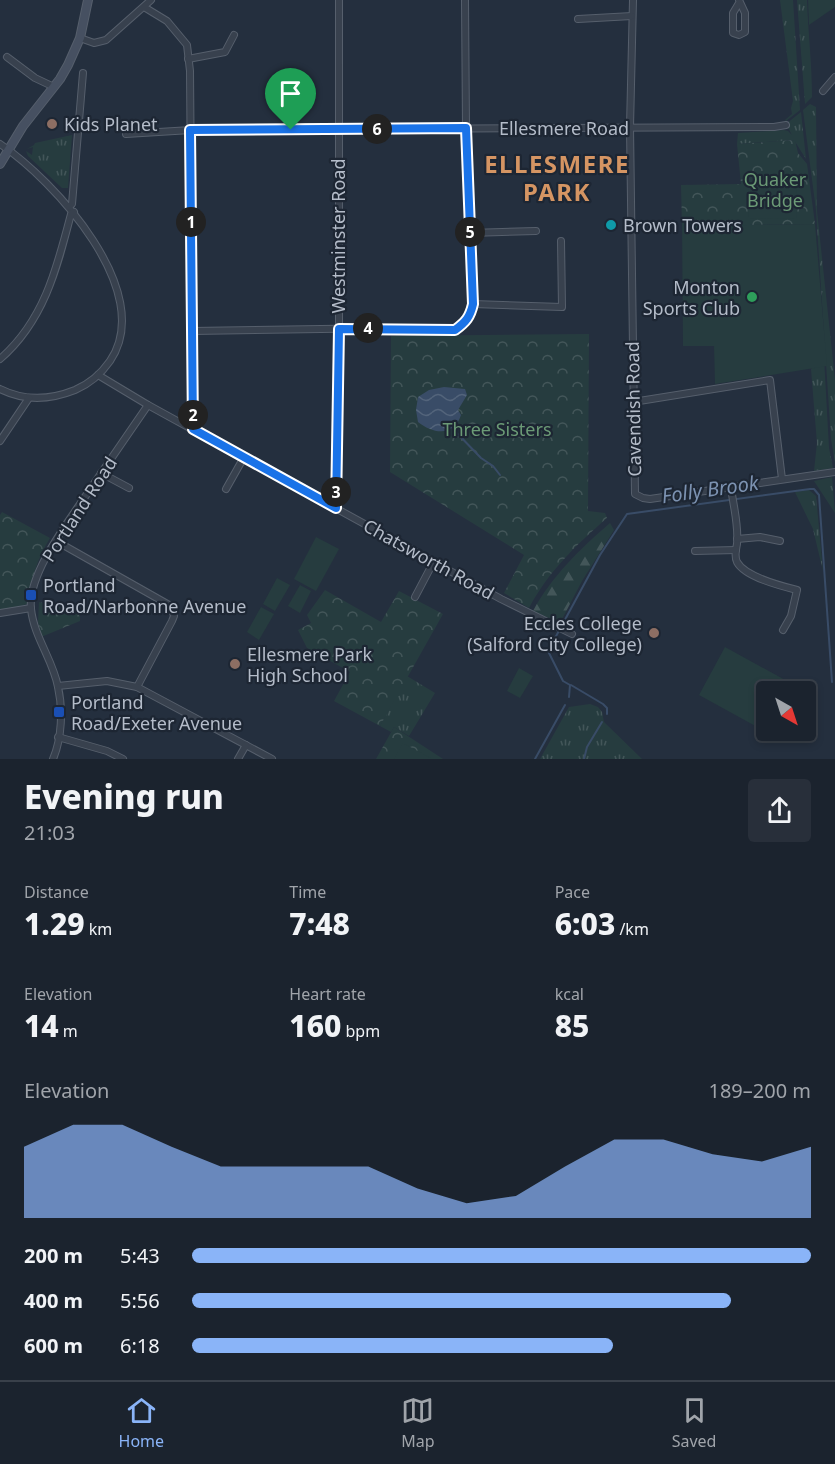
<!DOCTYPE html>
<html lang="en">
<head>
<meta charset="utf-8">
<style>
  body { margin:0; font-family:"Noto Sans",sans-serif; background:#282f3a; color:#f1f3f6; height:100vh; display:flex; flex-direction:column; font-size:22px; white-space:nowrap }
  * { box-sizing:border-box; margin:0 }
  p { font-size:20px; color:#a0a4aa }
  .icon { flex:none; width:33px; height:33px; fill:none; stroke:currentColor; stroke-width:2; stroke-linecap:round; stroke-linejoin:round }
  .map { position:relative; height:759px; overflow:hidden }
  .details { display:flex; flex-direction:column; background:#1b232e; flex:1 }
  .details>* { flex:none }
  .needle { width:39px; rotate:141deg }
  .tools { position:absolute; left:756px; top:681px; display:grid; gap:12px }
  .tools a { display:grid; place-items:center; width:60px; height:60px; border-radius:6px; background:#1b232e; box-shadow:0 3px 9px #0003,0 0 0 2px #39404a; font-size:30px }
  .pin { position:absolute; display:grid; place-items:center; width:51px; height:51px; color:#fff; margin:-62px -26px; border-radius:50% 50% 50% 0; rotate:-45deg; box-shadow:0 0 6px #0007 }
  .pin .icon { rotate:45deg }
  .km { position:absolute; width:30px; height:30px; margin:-15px; border-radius:50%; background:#222; color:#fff; font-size:16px; line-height:30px; text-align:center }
  .round { display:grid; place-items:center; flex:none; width:63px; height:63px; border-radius:6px; background:#282f3a }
  .headline { display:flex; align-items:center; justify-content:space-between; height:102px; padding:0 24px }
  h1 { font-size:33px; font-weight:800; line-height:45px }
  .figures { display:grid; grid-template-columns:repeat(3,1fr); gap:9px; height:102px; padding:6px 24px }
  .figures div { display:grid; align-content:center }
  .figures b { font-size:30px; font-weight:800 }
  .figures small { font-size:16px; font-weight:400 }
  .figures p { font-size:16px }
  .chart { height:168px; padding:12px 24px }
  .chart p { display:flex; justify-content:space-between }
  .chart svg { width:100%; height:108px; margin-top:6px; fill:#8ab4f8; opacity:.7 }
  ul { padding:0 24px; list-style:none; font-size:20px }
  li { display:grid; grid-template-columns:96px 72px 1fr; align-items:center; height:45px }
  li i { height:15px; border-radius:8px; background:#8ab4f8 }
  .menu { display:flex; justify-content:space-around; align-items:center; height:84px; border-top:2px solid #39404a; background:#1b232e; font-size:16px; color:#a0a4aa }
  .menu a { display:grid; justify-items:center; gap:3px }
  .menu .active { color:#8ab4f8 }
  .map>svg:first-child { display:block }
  .grass { fill:url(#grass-tufts) }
  .forest { fill:url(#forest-firs) }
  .park { fill:url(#park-crowns) }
  .pitch { fill:#263c3f }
  .water { fill:url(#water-waves) }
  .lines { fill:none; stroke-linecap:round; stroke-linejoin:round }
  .stream { stroke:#394c67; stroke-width:2 }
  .minor-casing { stroke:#565f6c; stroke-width:8 }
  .secondary-casing { stroke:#565f6c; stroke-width:10 }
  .minor { stroke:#38414e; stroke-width:6 }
  .secondary { stroke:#465061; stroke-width:8 }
  .route-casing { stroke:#fff; stroke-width:12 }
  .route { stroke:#1a73e8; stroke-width:8 }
  .education-dot { fill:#8d6e63; stroke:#1d2633; stroke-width:2 }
  .culture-dot { fill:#0f9aa8; stroke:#1d2633; stroke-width:2 }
  .leisure-dot { fill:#2e9e5b; stroke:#1d2633; stroke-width:2 }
  .transit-dot { fill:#1a4fb4; stroke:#1d2633; stroke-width:2 }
  .labels { text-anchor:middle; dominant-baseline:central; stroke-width:4.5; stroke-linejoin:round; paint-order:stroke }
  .poi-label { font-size:18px; fill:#b4bcc9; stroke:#1d2633; text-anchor:start }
  .street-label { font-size:18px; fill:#b4bcc9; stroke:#1d2633 }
  .park-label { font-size:18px; fill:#6b9a76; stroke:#1d2633 }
  .water-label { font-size:20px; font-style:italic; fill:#7c92b1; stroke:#1d2633 }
  .district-label { font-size:24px; font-weight:bold; letter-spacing:1.5px; fill:#d59563; stroke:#1d2633 }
</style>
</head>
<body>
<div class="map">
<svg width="835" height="759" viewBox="0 0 835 759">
  <defs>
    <pattern id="grass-tufts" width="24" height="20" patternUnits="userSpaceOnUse" patternTransform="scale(1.5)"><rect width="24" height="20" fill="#263c3f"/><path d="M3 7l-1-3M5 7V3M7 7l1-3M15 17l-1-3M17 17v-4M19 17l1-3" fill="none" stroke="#435659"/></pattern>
    <pattern id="forest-firs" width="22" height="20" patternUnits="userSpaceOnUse" patternTransform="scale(1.5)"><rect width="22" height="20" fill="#263c3f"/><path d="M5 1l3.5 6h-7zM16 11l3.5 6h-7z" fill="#435659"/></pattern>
    <pattern id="park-crowns" width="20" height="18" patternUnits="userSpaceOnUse" patternTransform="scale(1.5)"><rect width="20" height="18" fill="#263c3f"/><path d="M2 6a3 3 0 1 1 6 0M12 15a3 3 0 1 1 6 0" fill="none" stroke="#435659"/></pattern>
    <pattern id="water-waves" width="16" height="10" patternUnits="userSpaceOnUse" patternTransform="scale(1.5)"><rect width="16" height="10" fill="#394c67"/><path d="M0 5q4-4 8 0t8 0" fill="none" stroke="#53647b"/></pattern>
  </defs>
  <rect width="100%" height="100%" fill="#242f3e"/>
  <!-- grass -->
  <g class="grass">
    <polygon points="780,0 793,0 800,110 786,121 785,120 792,114 791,108 793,101"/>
    <path d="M797,0H807C808,32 812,64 812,97L805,104Z"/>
    <polygon points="810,104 816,107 817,211 835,380 835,463 831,439 816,210 803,110"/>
    <polygon points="801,112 806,159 794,140 737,144 738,133 784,130 788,131 792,135 786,124"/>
    <polygon points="72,135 68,188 62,188 28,156 26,151 32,155 33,147 27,149 34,145 35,143"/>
    <polygon points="824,358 829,448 833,468 814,471 817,443 811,369"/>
    <polygon points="832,477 835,513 814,481"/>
    <polygon points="809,490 816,496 823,571 813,529 795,492"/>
    <polygon points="407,676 435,693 409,736 394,727 391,732 380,726"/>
    <polygon points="590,704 598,707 602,712 604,722 642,759 540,759 569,707"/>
  </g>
  <!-- forest -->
  <path class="forest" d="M610,523L614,530L582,581L560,623L533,611C552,576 580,549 610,523Z"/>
  <!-- park -->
  <g class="park">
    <polygon points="795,140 798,153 807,164 815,224 682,226 681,185 741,184 737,144"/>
    <path d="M589,334L588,511L605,513L607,518C576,545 548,572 529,608L504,593L524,555L390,472L391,336Z"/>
    <path d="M2,512L50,538C37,559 31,580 27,604L0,612V515Z"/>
    <polygon points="325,590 381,622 399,591 443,614 380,726 334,701 350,672 307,648 298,630 311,623 307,615"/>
    <polygon points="39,602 80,612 80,621 41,637 38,622"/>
    <polygon points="394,727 443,759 376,759"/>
  </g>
  <!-- pitch -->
  <g class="pitch">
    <polygon points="808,0 835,0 835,7 809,25"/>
    <polygon points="749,185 797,187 796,219 748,218"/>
    <polygon points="815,224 827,366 715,384 714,346 683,346 682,226"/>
    <polygon points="316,537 339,549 316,591 294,579"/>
    <polygon points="277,578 290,585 275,611 263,604"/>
    <polygon points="300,585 311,591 300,613 288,606"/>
    <polygon points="261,607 274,614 259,640 247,632"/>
    <polygon points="725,647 805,691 766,692 766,730 784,731 779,739 699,695"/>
    <polygon points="519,668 533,676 520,698 507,691"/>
    <polygon points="403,743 432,759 394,759"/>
  </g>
  <!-- water -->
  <path class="water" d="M444,387L465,389L467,395L458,410L461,415C454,437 433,434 418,422L416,410L418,397L429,390Z"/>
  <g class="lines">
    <!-- stream -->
    <g class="stream">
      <polyline points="453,429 481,458 493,466 500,475"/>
      <polyline points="571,685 603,704 607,708 607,714"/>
      <polyline points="569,697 570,685 563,681 548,651 600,555 627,514 810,489 814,489 819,495 832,682"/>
      <polyline points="535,759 565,705"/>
      <polyline points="584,759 587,747 602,722"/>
    </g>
    <!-- minor casing -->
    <g class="minor-casing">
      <g id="minor">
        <polyline points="633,0 630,127 635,494 643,498 650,499 835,472"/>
        <polyline points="739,3 733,13 733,33 739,35 745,32 745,13 739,0"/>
        <polyline points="144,7 167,21 187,45 190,71 193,429"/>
        <polyline points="578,19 632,16"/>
        <polyline points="80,38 94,43 106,40 151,0"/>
        <polyline points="7,57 35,78 54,87"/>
        <polyline points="188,59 225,52 234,35"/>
        <polyline points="823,91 835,77"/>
        <polyline points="126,134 191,130 774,127 786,125"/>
        <path d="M0,144C54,180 157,292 110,361C101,374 89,384 75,390C50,400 24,401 0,389"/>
        <polyline points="69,207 72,204 83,73"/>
        <polyline points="470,233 536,231"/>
        <polyline points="473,304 562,307 561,241"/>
        <polyline points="192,331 388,328 455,330 466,322 473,304 466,128 465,0"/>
        <path d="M0,359C44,321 57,268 71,214L74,212"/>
        <polyline points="98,375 148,405 501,599 572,634"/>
        <polyline points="633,402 770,380 782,479"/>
        <polyline points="0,441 29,398"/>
        <polyline points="101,473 129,488"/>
        <path d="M731,487C733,505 739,525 737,544C736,550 734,556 737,562C745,577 781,586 797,590L791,616L783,630"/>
        <polyline points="226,489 244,457"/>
        <polyline points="336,508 339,339 339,0"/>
        <polyline points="737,539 760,537 780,541"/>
        <polyline points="56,541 171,606 174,616 172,621 137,687"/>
        <polyline points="695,551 736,550"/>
        <polyline points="415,597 434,561"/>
        <polyline points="0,613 31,608"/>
        <polyline points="58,686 107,681 137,687 272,759"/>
        <polyline points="58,737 107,751 123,759"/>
        <path d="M53,759C62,738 63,709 58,687C53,660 34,637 31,609C27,573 72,517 91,488C110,460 129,433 148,405"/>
        <polyline points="238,759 246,745"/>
      </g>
    </g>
    <!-- secondary casing -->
    <g class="secondary-casing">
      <polyline id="secondary" points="0,164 23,126 60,79 68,65 80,38 88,0"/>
    </g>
    <!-- minor -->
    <use href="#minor" class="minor"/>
    <!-- secondary -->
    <use href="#secondary" class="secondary"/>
  </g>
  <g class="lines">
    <!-- route casing -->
    <g class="route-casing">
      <path id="route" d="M466,128L473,304C470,317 466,322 455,330L339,329L336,508L193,429L190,130Z"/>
    </g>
    <!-- route -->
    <use href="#route" class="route"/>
  </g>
  <!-- markers -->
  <g class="education-dot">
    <circle cx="52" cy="124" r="6"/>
    <circle cx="654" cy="633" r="6"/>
    <circle cx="235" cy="664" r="6"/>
  </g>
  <circle class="culture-dot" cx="611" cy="225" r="6"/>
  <circle class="leisure-dot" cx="752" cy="297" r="6"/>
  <g class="transit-dot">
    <rect x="25" y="589" width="12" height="12" rx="3"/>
    <rect x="53" y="706" width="12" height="12" rx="3"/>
  </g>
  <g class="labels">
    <!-- poi labels -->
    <g class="poi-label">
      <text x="64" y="124">Kids Planet</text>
      <text x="623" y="225">Brown Towers</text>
      <text x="740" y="287" text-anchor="end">Monton<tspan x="740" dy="21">Sports Club</tspan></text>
      <text x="43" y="585">Portland<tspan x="43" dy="21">Road/Narbonne Avenue</tspan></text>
      <text x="642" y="623" text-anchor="end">Eccles College<tspan x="642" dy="21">(Salford City College)</tspan></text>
      <text x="247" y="654">Ellesmere Park<tspan x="247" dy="21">High School</tspan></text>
      <text x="71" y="702">Portland<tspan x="71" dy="21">Road/Exeter Avenue</tspan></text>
    </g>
    <!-- street labels -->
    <g class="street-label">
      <text x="564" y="128">Ellesmere Road</text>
      <text transform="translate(338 236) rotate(-90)">Westminster Road</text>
      <text transform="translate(633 409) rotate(-91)">Cavendish Road</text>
      <text transform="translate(79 509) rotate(-57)">Portland Road</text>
      <text transform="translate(429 559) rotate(29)">Chatsworth Road</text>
    </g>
    <!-- park labels -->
    <g class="park-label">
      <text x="775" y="179">Quaker<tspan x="775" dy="21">Bridge</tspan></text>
      <text x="497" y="429">Three Sisters</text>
    </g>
    <!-- water labels -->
    <g class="water-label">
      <text transform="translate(710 489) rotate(-8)">Folly Brook</text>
    </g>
    <!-- district labels -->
    <g class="district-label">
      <text x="557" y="163">ELLESMERE<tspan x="557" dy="28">PARK</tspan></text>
    </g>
  </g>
</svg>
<div class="tools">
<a><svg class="needle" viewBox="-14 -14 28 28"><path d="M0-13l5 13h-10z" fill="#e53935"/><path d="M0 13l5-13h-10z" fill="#a0a4aa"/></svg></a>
</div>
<div class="pin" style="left:291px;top:130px;background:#1e9e55"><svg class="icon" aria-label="arrive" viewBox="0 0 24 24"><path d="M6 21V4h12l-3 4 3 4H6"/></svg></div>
<b class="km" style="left:191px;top:222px">1</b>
<b class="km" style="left:193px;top:415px">2</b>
<b class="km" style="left:336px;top:492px">3</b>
<b class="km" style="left:368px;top:328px">4</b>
<b class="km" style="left:470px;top:232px">5</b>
<b class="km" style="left:377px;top:129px">6</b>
</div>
<section class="details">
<div class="headline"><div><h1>Evening run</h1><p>21:03</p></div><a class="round"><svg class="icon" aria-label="share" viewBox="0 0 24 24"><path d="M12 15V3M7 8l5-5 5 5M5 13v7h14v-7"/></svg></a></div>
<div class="figures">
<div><p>Distance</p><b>1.29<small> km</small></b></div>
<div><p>Time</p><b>7:48</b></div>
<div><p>Pace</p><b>6:03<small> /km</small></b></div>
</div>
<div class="figures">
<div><p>Elevation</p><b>14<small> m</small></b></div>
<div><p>Heart rate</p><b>160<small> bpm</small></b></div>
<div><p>kcal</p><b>85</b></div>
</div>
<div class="chart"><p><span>Elevation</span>189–200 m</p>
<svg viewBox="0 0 160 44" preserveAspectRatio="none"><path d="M0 44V15L10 6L20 6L30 15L40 23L50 23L60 23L70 23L80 32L90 38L100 35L110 23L120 12L130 12L140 18L150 21L160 15V44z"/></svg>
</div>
<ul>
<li><b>200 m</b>5:43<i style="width:100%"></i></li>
<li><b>400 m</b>5:56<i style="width:87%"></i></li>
<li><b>600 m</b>6:18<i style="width:68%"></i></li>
</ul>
</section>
<nav class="menu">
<a class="active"><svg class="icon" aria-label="home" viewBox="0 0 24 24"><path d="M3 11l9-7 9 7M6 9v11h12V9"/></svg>Home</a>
<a><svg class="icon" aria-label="map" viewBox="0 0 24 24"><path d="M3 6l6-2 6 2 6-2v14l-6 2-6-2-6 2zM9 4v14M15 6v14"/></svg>Map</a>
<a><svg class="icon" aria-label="saved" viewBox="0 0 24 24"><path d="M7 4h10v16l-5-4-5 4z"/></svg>Saved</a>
</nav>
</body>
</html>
